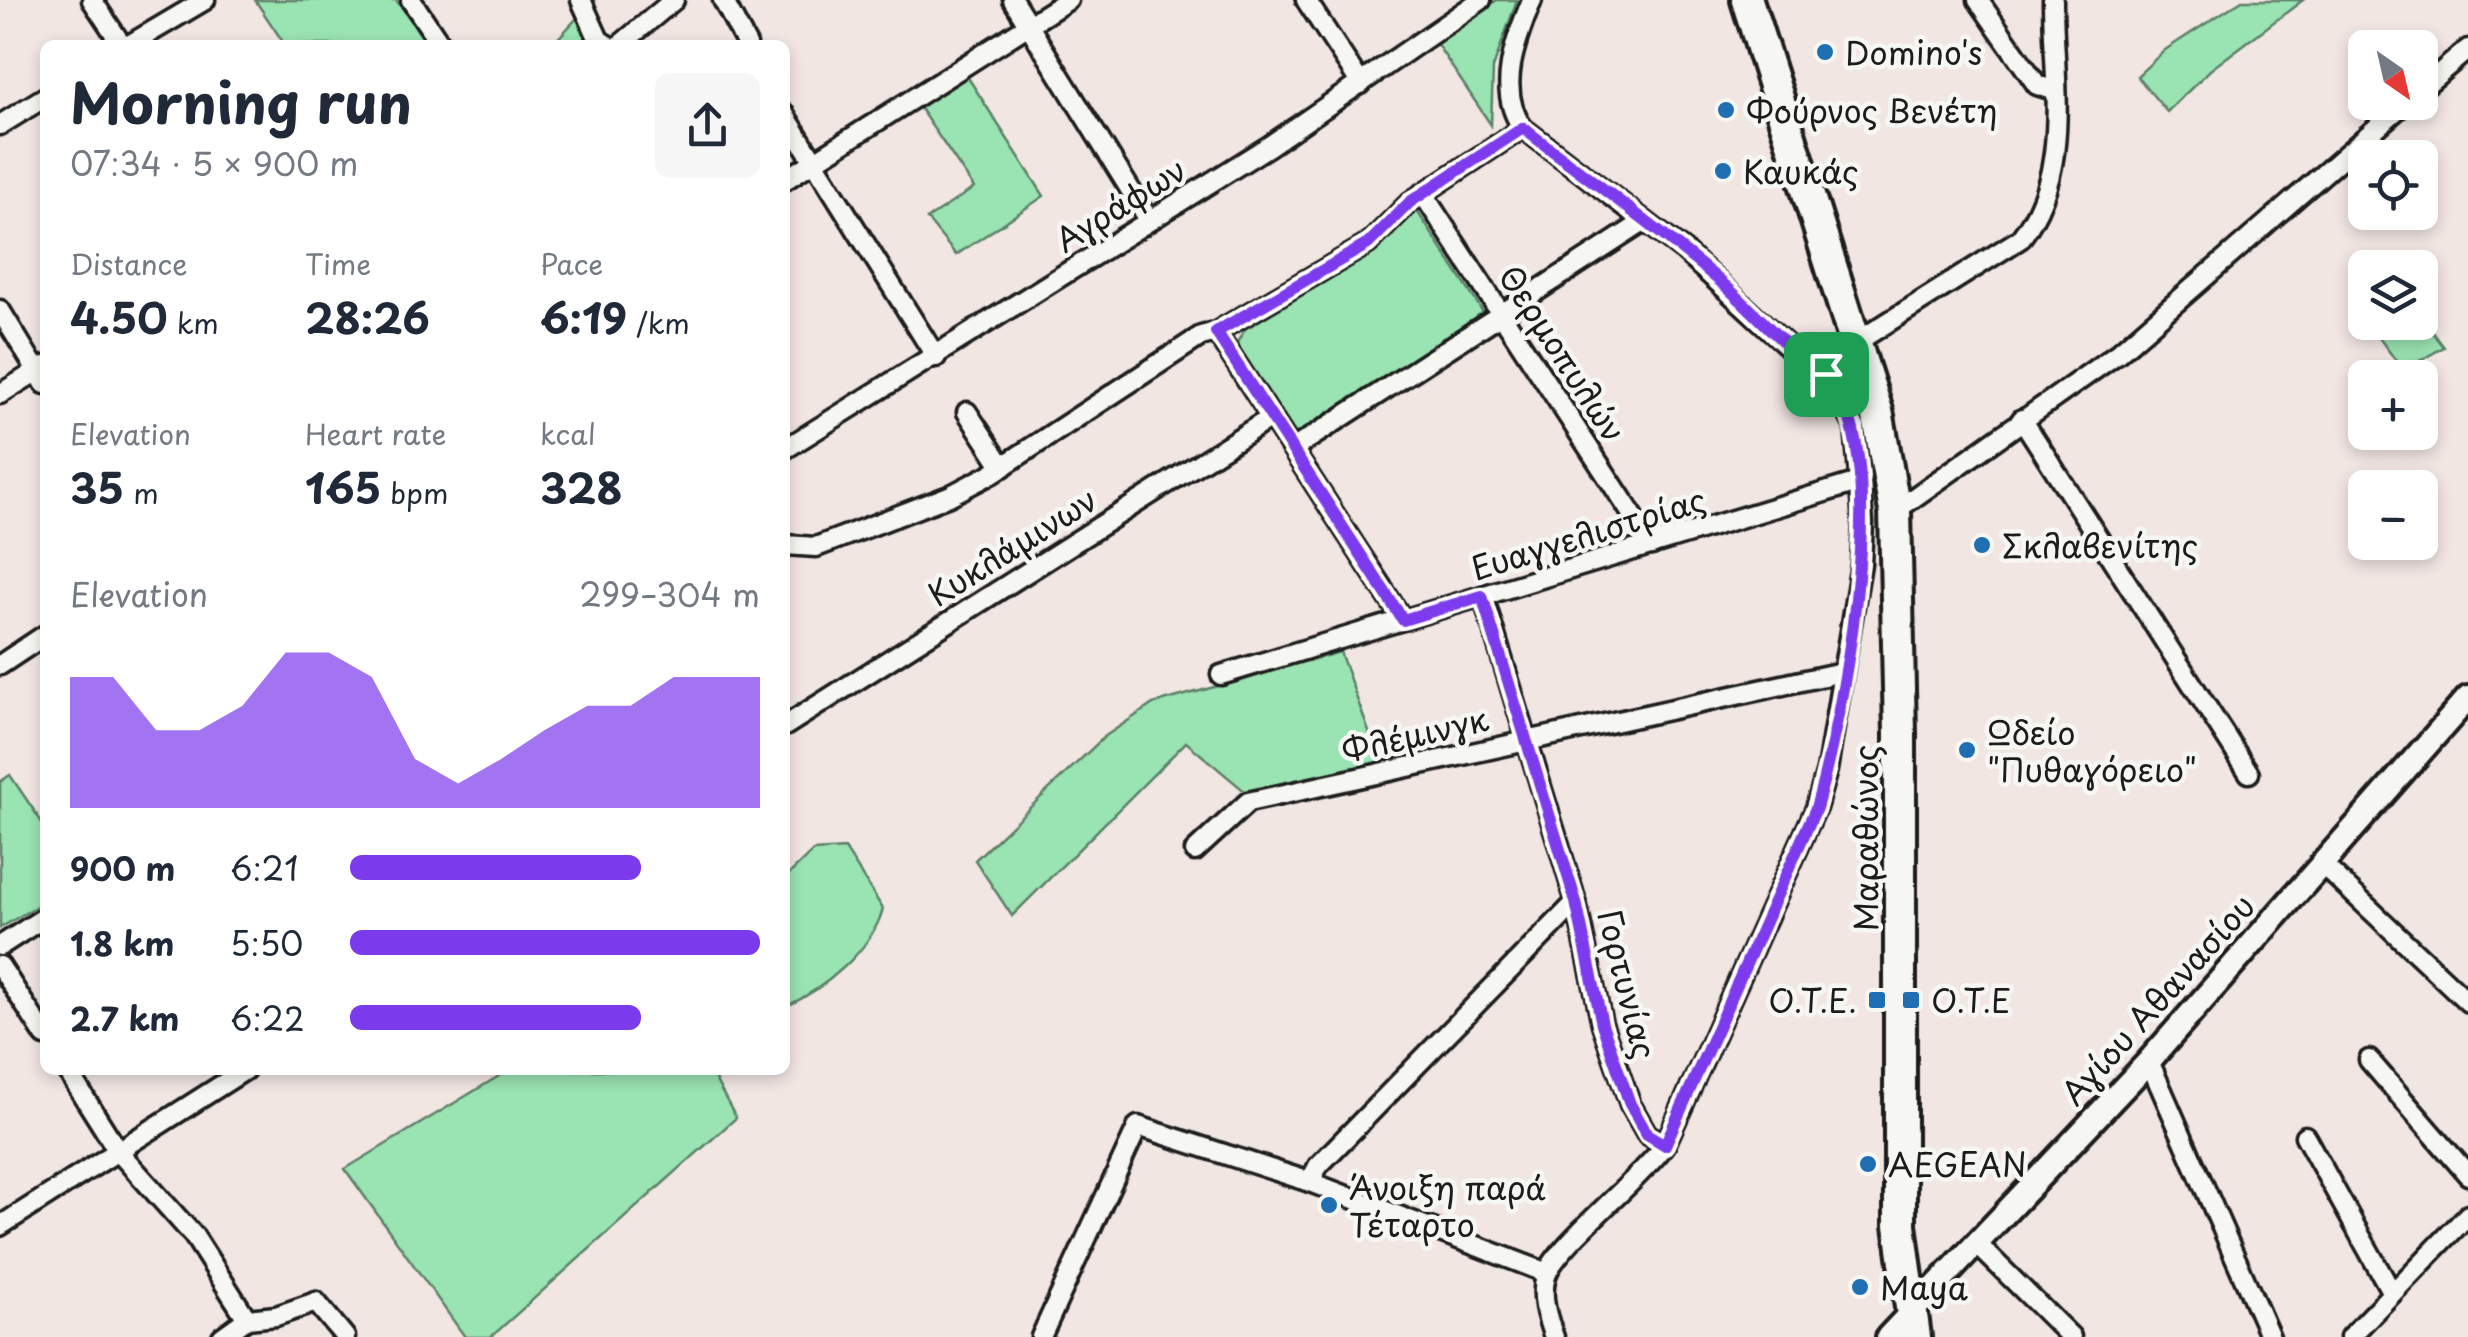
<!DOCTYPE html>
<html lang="en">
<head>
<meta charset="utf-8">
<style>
  body { margin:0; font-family:"Playpen Sans",sans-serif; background:#f6f6f7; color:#1f2937; height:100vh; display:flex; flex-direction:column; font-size:38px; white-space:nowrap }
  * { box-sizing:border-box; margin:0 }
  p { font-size:32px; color:#747a83 }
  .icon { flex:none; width:55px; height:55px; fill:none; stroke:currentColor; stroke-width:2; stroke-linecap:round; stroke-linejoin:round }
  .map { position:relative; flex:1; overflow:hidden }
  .panel { position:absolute; left:40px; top:40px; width:750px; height:1035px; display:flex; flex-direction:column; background:#fff; border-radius:15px; box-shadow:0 5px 15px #0003 }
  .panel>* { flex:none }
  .needle { width:65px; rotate:146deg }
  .tools { position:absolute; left:2348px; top:30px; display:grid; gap:20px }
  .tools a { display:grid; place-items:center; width:90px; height:90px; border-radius:15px; background:#fff; box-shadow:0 5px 15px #0003; font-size:50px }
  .pin { position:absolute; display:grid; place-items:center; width:85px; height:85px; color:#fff; margin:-42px; border-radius:20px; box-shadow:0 5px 15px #0006 }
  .round { display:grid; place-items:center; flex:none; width:105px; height:105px; border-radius:15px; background:#f6f6f7 }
  .head { display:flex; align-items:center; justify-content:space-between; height:170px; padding:0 30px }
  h1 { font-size:55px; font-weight:700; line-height:75px }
  .figures { display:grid; grid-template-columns:repeat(3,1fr); gap:15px; height:170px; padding:10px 30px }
  .figures div { display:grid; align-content:center }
  .figures b { font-size:42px; font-weight:700 }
  .figures small { font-size:28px; font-weight:400 }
  .figures p { font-size:28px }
  .chart { height:280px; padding:20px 30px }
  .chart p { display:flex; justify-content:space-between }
  .chart svg { width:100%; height:180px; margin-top:10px; fill:#7c3aed; opacity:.7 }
  ul { padding:0 30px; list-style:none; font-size:32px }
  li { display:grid; grid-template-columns:160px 120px 1fr; align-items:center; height:75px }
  li i { height:25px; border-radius:12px; background:#7c3aed }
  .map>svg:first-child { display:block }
  .green { fill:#9ae3b2; stroke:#5b8067; stroke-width:2.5 }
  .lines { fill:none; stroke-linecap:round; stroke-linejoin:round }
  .minor-casing { stroke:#1c1c1c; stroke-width:25 }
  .tertiary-casing { stroke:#1c1c1c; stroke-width:30 }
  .primary-casing { stroke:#1c1c1c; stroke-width:38 }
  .minor { stroke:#f6f6f2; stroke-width:18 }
  .tertiary { stroke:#f6f6f2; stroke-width:22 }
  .primary { stroke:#f6f6f2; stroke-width:30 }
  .route-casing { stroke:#fff; stroke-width:20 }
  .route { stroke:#7c3aed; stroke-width:12 }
  .poi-dot { fill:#1f6fb2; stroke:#f6f6f2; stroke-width:4 }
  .labels { text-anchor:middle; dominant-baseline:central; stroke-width:9; stroke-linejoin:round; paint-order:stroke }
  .poi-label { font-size:32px; fill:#1c1c1c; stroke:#f6f6f2; text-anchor:start }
  .street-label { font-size:32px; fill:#1c1c1c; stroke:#f6f6f2 }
</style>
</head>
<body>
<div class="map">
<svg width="2468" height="1337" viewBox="0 0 2468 1337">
  <rect width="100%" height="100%" fill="#f2e6e3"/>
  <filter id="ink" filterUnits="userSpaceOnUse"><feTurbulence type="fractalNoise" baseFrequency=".01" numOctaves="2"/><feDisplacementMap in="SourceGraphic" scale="20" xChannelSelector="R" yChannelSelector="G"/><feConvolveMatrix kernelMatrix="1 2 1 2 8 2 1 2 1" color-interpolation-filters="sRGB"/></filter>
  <g filter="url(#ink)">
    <!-- green -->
    <g class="green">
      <polygon points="255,0 396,0 430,45 285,45"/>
      <polygon points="1497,0 1517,0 1493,68 1491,125 1436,43"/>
      <polygon points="2242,0 2303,0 2210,70 2167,112 2137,76 2165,50"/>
      <polygon points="578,17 591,45 552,45"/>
      <polygon points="967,76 1044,196 956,255 927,219 974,188 919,107"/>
      <polygon points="1417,211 1483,312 1296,436 1235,346 1245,329 1358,262"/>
      <polygon points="2420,315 2444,347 2403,370 2368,323 2420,322"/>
      <polygon points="1340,652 1380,762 1248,794 1186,742 1012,916 975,860 1104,737 1153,704"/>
      <polygon points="10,775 45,827 45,901 0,928 0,782"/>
      <path d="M845,849L883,909C871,951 824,989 785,1007V878L813,851Z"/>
      <polygon points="509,1070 710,1070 736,1118 491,1337 465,1337 345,1169"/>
    </g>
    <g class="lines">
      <!-- minor casing -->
      <g class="minor-casing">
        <g id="minor">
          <polyline points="92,0 122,45"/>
          <polyline points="411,0 441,45"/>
          <polyline points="581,0 599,40 607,45"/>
          <polyline points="723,0 747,45"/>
          <polyline points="1013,0 1149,220"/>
          <polyline points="1306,0 1361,84"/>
          <path d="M1532,0C1516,39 1495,91 1523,128L1684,251L1791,349L1827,374"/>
          <polyline points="1978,0 2037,85 2053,90"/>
          <polyline points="129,45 205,0"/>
          <polyline points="620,45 674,0"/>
          <polyline points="2420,90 2468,49"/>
          <polyline points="785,115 936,357"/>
          <polyline points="0,125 45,97"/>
          <polyline points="785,180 1068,0"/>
          <polyline points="1423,194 1652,545"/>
          <polyline points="0,310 45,384"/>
          <polyline points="1216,332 1403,620"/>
          <polyline points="0,394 45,366"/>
          <polyline points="967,412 1003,467"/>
          <polyline points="2022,419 2249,773"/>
          <polyline points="785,449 1269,146 1481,0"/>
          <polyline points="1293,449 1642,223"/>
          <polyline points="1895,511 2118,353 2406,102"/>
          <polyline points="785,545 816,547 949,496 991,474 1201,336 1216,332 1368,244 1410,202 1523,128"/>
          <polyline points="1483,596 1576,902 1602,1024 1630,1104 1647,1134 1665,1145"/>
          <polyline points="0,665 45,635"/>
          <polyline points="1221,675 1858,482"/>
          <polyline points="785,726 1272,417"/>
          <polyline points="1195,851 1248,802 1842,672"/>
          <polyline points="2321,863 2468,1002"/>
          <polyline points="0,946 45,917"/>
          <polyline points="0,966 45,1036"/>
          <polyline points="2369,1060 2468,1175"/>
          <polyline points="2149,1061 2270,1337"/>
          <polyline points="67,1070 118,1151 194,1236 247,1319"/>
          <polyline points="2305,1136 2392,1293"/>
          <polyline points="1310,1182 1318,1166 1576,902"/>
          <polyline points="0,1226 245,1070"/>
          <polyline points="1978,1245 2071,1337"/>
          <polyline points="222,1337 247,1319 276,1316 316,1302 345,1337"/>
          <polyline points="1041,1337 1138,1126 1310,1182 1547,1273"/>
          <path d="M1554,1337C1547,1318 1540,1296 1546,1276C1555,1246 1640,1180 1665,1145L1816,808L1827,770L1861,564L1863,523L1855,427L1827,374L1855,343L2020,239C2073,171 2053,82 2053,0"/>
          <polyline points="2350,1337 2468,1215"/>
        </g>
      </g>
      <!-- tertiary casing -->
      <g class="tertiary-casing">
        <polyline id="tertiary" points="1888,1337 2149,1061 2468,698"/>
      </g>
      <!-- primary casing -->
      <g class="primary-casing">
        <polyline id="primary" points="1747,0 1877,411 1895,511 1900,733 1900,1225 1915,1337"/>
      </g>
      <!-- minor -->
      <use href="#minor" class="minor"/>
      <!-- tertiary -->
      <use href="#tertiary" class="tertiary"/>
      <!-- primary -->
      <use href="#primary" class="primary"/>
    </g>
  </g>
  <g class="lines" filter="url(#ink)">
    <!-- route casing -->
    <g class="route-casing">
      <path id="route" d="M1523,128C1589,179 1658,228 1721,282C1744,302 1765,325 1787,345C1807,364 1828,372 1841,397C1887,484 1843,713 1816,808L1665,1145L1647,1134L1630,1104L1602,1024L1576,902L1482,596L1403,620L1216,332L1368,244L1410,202Z"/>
    </g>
    <!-- route -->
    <use href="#route" class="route"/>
  </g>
  <!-- markers -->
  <g class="poi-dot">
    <circle cx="1825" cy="52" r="10"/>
    <circle cx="1726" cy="110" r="10"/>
    <circle cx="1723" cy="171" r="10"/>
    <circle cx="1982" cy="545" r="10"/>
    <circle cx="1967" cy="750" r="10"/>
    <rect x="1867" y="990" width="20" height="20" rx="5"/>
    <rect x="1901" y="990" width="20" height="20" rx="5"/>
    <circle cx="1868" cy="1164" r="10"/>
    <circle cx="1329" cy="1205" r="10"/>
    <circle cx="1860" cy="1287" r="10"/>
  </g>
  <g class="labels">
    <!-- poi labels -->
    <g class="poi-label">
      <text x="1845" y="52">Domino's</text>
      <text x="1746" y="110">Φούρνος Βενέτη</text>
      <text x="1743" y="171">Καυκάς</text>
      <text x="2002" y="545">Σκλαβενίτης</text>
      <text x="1987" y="732">Ωδείο<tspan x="1987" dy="37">"Πυθαγόρειο"</tspan></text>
      <text x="1857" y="1000" text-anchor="end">Ο.Τ.Ε.</text>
      <text x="1931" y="1000">Ο.Τ.Ε</text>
      <text x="1888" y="1164">AEGEAN</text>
      <text x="1349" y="1187">Άνοιξη παρά<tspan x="1349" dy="37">Τέταρτο</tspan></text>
      <text x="1880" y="1287">Maya</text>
    </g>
    <!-- street labels -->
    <g class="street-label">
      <text transform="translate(1120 204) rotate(-32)">Αγράφων</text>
      <text transform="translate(1563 353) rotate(57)">Θερμοπυλών</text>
      <text transform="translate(1588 533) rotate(-17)">Ευαγγελιστρίας</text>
      <text transform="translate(1012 546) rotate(-32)">Κυκλάμινων</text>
      <text transform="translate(1415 734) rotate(-13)">Φλέμινγκ</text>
      <text transform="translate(1865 838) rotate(-90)">Μαραθώνος</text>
      <text transform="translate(1628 984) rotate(76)">Γορτυνίας</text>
      <text transform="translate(2157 999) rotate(-48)">Αγίου Αθανασίου</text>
    </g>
  </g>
</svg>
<div class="tools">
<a><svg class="needle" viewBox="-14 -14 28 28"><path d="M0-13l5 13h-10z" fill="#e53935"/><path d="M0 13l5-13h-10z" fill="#747a83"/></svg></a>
<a><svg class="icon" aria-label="locate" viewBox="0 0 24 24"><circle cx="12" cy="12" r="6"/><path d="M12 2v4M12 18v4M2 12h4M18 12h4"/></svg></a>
<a><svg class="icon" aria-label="layers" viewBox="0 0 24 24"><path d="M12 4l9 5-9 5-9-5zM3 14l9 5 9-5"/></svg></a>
<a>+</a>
<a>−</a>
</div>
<div class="pin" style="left:1826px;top:374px;background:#1e9e55"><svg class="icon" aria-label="arrive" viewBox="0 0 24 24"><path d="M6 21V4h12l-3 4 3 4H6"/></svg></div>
<section class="panel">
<div class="head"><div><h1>Morning run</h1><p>07:34 · 5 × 900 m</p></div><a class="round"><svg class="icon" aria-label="share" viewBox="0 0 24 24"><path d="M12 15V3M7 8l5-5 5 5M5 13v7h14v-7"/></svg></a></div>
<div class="figures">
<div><p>Distance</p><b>4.50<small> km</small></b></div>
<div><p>Time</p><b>28:26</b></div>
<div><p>Pace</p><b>6:19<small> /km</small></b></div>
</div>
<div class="figures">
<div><p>Elevation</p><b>35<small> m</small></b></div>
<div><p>Heart rate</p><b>165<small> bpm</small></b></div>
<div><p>kcal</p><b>328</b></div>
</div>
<div class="chart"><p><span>Elevation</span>299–304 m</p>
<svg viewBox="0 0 160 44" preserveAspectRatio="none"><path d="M0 44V12L10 12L20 25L30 25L40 19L50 6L60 6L70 12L80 32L90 38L100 32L110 25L120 19L130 19L140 12L150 12L160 12V44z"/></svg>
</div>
<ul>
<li><b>900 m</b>6:21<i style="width:71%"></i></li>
<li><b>1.8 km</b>5:50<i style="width:100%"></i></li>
<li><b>2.7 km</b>6:22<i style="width:71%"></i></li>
</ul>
</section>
</div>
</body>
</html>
